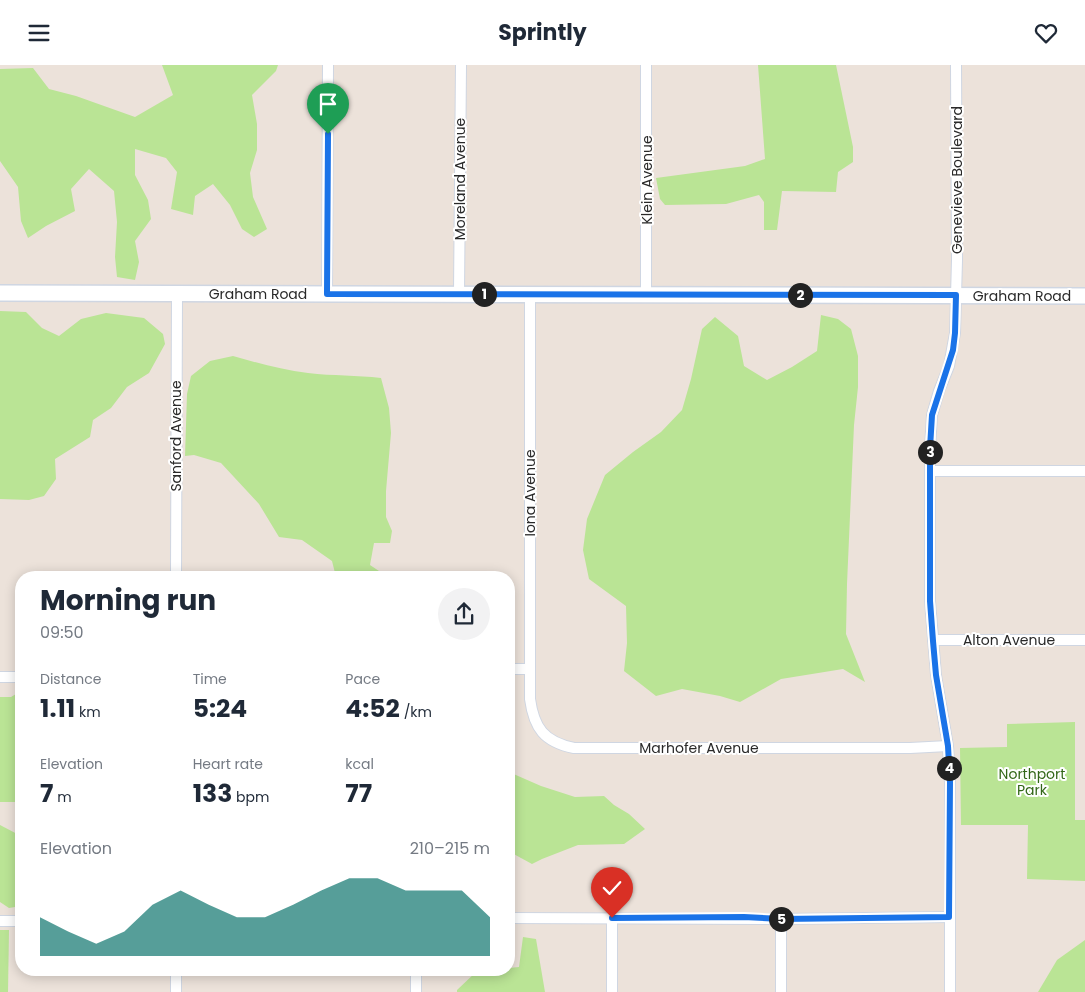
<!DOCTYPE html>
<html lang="en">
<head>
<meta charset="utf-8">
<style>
  body { margin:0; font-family:Poppins,sans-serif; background:#f2f2f3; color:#1f2937; height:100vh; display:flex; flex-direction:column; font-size:19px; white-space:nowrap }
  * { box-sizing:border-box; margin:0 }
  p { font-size:16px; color:#747a83 }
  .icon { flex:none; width:28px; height:28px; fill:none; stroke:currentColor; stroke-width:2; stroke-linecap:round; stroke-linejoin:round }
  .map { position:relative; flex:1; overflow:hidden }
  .side { position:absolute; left:15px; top:506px; width:500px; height:405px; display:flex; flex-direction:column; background:#fff; border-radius:20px; box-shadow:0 2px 12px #0003 }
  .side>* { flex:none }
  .pin { position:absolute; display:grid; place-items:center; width:42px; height:42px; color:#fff; margin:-51px -21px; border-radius:50% 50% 50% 0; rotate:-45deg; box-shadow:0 0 5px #0007 }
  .pin .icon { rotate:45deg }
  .km { position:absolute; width:25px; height:25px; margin:-12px; border-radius:50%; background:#222; color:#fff; font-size:14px; line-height:25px; text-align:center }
  .round { display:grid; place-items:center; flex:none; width:52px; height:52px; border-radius:26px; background:#f2f2f3 }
  .head { display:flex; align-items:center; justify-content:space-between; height:85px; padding:0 25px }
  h1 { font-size:28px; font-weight:700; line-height:38px }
  .stats { display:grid; grid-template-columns:repeat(3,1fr); gap:8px; height:85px; padding:5px 25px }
  .stats div { display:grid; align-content:center }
  .stats b { font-size:25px; font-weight:700 }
  .stats small { font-size:14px; font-weight:400 }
  .stats p { font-size:14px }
  .chart { height:140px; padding:10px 25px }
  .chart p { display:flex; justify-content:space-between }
  .chart svg { width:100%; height:90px; margin-top:5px; fill:#0f766e; opacity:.7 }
  header { display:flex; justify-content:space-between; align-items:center; height:65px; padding:0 25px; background:#fff; font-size:22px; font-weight:700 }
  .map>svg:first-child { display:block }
  .green { fill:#bae495 }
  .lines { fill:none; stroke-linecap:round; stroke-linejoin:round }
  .street-casing { stroke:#cfd6e2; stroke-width:12 }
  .secondary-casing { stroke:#cfd6e2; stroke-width:18 }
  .street { stroke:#fff; stroke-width:10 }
  .secondary { stroke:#fff; stroke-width:15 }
  .route-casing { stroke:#fff; stroke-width:10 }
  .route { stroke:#1a73e8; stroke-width:6 }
  .labels { text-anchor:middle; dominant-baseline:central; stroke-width:4; stroke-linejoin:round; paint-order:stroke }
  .street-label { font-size:14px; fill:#292929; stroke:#fff }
  .park-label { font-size:14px; fill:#336718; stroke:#fff }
</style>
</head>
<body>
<header><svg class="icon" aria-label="menu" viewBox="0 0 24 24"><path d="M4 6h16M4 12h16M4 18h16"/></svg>Sprintly<svg class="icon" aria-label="heart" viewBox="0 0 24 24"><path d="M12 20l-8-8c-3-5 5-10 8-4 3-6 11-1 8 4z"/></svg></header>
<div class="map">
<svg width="1085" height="927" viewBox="0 0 1085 927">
  <rect width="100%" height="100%" fill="#ece2da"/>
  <!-- green -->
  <g class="green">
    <polygon points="162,0 278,0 276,6 252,30 257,59 257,85 250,108 253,132 267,164 254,172 242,164 230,140 213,119 195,131 193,150 171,144 177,107 166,93 135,84 135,110 148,135 151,154 135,176 139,197 135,215 117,212 115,192 117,157 114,126 89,104 71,124 75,146 46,161 28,173 21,156 18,122 0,96 0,4 33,3 49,24 76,31 135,52 173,30"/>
    <polygon points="758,0 836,0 853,82 853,97 838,107 836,127 782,126 777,165 764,165 764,137 759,130 726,139 665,140 660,134 656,113 745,101 765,94"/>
    <polygon points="0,246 26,247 42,263 59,271 81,254 106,248 144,253 163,269 165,279 149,308 127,322 111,343 93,355 90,372 55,394 56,414 44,431 29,435 0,434"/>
    <polygon points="821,250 838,254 851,264 858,291 858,322 854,360 847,519 846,569 865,617 843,604 781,614 740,637 720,631 682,624 656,631 624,606 627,578 626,541 589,514 583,485 587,454 605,410 633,387 661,367 682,345 691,314 702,264 715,252 738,271 744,301 767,315 792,302 817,286"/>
    <path d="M233,291C258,298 282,305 308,308C333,311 357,310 381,313L389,343L391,368L386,426V452L392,466L390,478H374L370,500L388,512H336L332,496L302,475L279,472L259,439L221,398L194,390L185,391L187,329L191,311L210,296Z"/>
    <polygon points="21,626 21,688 16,691 21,697 21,740 17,737 0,737 0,632 11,632"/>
    <polygon points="1075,657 1075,755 1085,755 1085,816 1027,814 1028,760 961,760 960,683 1007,682 1007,659"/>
    <polygon points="509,707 541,721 575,732 604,731 614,740 629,749 645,764 624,779 578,780 542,794 532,799 510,787 509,784"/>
    <polygon points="0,760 21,771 21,841 9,843 0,837"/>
    <polygon points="0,865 9,865 8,927 0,927"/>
    <polygon points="523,872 536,874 545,927 457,927 457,925 476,907 509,905 509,903 519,902"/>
    <polygon points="1085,875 1085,927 1038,927 1057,895"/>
  </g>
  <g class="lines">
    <!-- street casing -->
    <g class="street-casing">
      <g id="street">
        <polyline points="459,228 461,0"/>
        <polyline points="327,229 328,0"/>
        <path d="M530,229V634C534,663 544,677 574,683H910L948,681"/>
        <polyline points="646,229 646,0"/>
        <polyline points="930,406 1085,406"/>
        <polyline points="176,512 177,229"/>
        <polyline points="933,575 1085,575"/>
        <polyline points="509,604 530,604"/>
        <polyline points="0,612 21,612"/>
        <polyline points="509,853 781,854 949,852"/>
        <polyline points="612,853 612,927"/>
        <polyline points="0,856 21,856"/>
        <polyline points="176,905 176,927"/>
        <polyline points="416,927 416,905"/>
        <polyline points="781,927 781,854"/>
        <polyline points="950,927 950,717 948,681 936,610 930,536 930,383 932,350 939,326 949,301 955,268 957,195 956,0"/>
      </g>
    </g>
    <!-- secondary casing -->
    <g class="secondary-casing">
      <polyline id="secondary" points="0,228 1085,231"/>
    </g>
    <!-- street -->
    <use href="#street" class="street"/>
    <!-- secondary -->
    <use href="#secondary" class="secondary"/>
  </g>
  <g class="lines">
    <!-- route casing -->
    <g class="route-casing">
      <polyline id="route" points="328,69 327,229 956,230 955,268 953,285 932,350 930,383 930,536 933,576 936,610 948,681 950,717 949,852 781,854 744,852 612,853"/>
    </g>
    <!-- route -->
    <use href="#route" class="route"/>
  </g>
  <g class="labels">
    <!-- street labels -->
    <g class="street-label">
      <text transform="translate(460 114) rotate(-90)">Moreland Avenue</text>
      <text transform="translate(647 115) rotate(-90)">Klein Avenue</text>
      <text transform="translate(957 115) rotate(-90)">Genevieve Boulevard</text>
      <text x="258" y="229">Graham Road</text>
      <text x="1022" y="231">Graham Road</text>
      <text transform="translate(176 371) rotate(-90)">Sanford Avenue</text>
      <text transform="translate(530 428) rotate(-90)">Iona Avenue</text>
      <text x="1009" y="575">Alton Avenue</text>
      <text x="699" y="683">Marhofer Avenue</text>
    </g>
    <!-- park labels -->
    <g class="park-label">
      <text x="1032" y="709">Northport<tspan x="1032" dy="16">Park</tspan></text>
    </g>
  </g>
</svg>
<div class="pin" style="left:328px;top:69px;background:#1e9e55"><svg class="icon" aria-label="arrive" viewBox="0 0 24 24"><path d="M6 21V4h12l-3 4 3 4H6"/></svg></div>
<div class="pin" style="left:612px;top:853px;background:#d93025"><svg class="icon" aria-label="check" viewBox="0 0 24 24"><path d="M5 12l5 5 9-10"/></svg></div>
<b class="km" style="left:484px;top:229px">1</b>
<b class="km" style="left:800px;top:230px">2</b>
<b class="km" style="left:930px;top:387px">3</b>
<b class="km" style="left:949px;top:703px">4</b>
<b class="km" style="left:781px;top:854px">5</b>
<section class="side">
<div class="head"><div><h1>Morning run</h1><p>09:50</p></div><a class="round"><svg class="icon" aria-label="share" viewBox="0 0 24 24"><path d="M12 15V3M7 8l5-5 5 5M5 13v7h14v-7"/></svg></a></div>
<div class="stats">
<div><p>Distance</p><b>1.11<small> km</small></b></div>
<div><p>Time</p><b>5:24</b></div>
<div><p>Pace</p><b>4:52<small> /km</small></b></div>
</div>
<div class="stats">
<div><p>Elevation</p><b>7<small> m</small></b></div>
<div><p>Heart rate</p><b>133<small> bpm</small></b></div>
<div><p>kcal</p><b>77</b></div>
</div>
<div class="chart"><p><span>Elevation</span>210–215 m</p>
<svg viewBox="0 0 160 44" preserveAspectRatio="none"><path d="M0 44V25L10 32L20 38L30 32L40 19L50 12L60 19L70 25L80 25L90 19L100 12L110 6L120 6L130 12L140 12L150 12L160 25V44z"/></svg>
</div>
</section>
</div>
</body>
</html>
